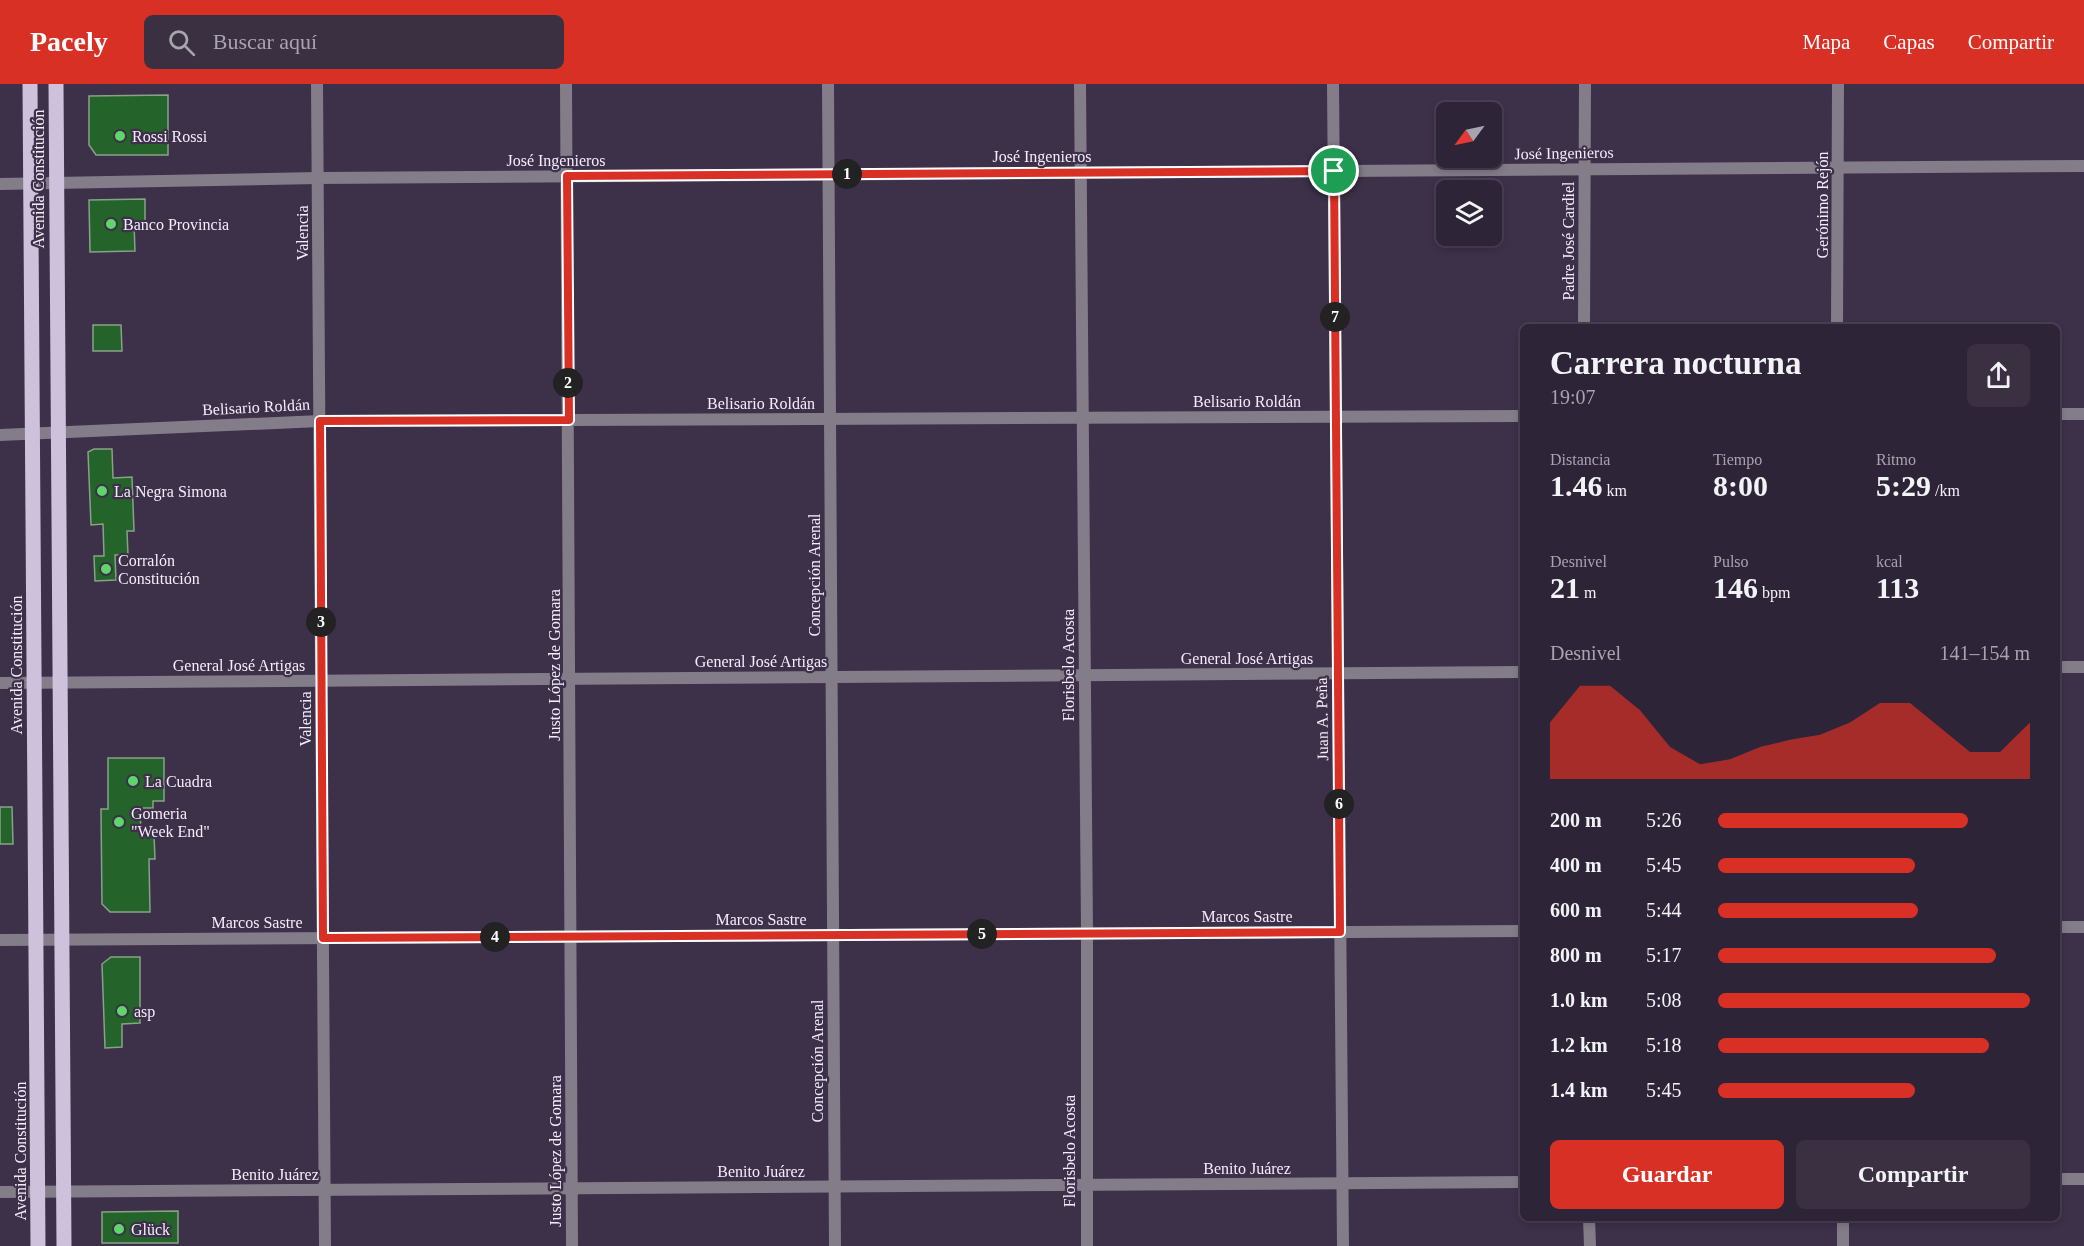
<!DOCTYPE html>
<html lang="es">
<head>
<meta charset="utf-8">
<style>
  body { margin:0; font-family:"Times New Roman",serif; background:#3a3042; color:#f1f3f6; height:100vh; display:flex; flex-direction:column; font-size:22px; white-space:nowrap }
  * { box-sizing:border-box; margin:0 }
  p { font-size:20px; color:#a7a4ad }
  .icon { flex:none; width:33px; height:33px; fill:none; stroke:currentColor; stroke-width:2; stroke-linecap:round; stroke-linejoin:round }
  .map { position:relative; flex:1; overflow:hidden }
  .panel { position:absolute; left:1520px; top:240px; width:540px; height:897px; display:flex; flex-direction:column; background:#2e2437; border-radius:9px; box-shadow:0 3px 9px #0003,0 0 0 2px #494152 }
  .panel>* { flex:none }
  .needle { width:39px; rotate:237deg }
  .buttons { position:absolute; left:1436px; top:18px; display:grid; gap:12px }
  .buttons a { display:grid; place-items:center; width:66px; height:66px; border-radius:9px; background:#2e2437; box-shadow:0 3px 9px #0003,0 0 0 2px #494152; font-size:30px }
  .pin { position:absolute; display:grid; place-items:center; width:51px; height:51px; color:#fff; margin:-26px; border:3px solid #fff; border-radius:50%; box-shadow:0 2px 6px #0007 }
  .km { position:absolute; width:30px; height:30px; margin:-15px; border-radius:50%; background:#222; color:#fff; font-size:16px; line-height:30px; text-align:center }
  .round { display:grid; place-items:center; flex:none; width:63px; height:63px; border-radius:9px; background:#3a3042 }
  .overview { display:flex; align-items:center; justify-content:space-between; height:102px; padding:0 30px }
  h1 { font-size:33px; font-weight:700; line-height:45px }
  .metrics { display:grid; grid-template-columns:repeat(3,1fr); gap:9px; height:102px; padding:6px 30px }
  .metrics div { display:grid; align-content:center }
  .metrics b { font-size:30px; font-weight:700 }
  .metrics small { font-size:16px; font-weight:400 }
  .metrics p { font-size:16px }
  .chart { height:168px; padding:12px 30px }
  .chart p { display:flex; justify-content:space-between }
  .chart svg { width:100%; height:108px; margin-top:6px; fill:#d93025; opacity:.7 }
  .button { display:flex; gap:12px; margin-top:auto; padding:12px 30px }
  .button a { flex:1; height:69px; border-radius:9px; background:#d93025; color:#fff; font-size:24px; font-weight:700; line-height:69px; text-align:center }
  .button a+a { background:#3a3042; color:#f1f3f6 }
  ul { padding:0 30px; list-style:none; font-size:20px }
  li { display:grid; grid-template-columns:96px 72px 1fr; align-items:center; height:45px }
  li i { height:15px; border-radius:8px; background:#d93025 }
  header { display:flex; align-items:center; gap:36px; box-sizing:border-box; height:84px; padding:0 30px; background:#d93025; color:#fff }
  header strong { font-size:28px }
  nav { display:flex; gap:33px; margin-inline-start:auto; font-size:21px }
  .search { width:420px; height:54px; background:#3a3042; display:flex; align-items:center; gap:15px; box-sizing:border-box; padding:0 21px; border-radius:9px; color:#a7a4ad; font-size:22px }
  .map>svg:first-child { display:block }
  .building { fill:#24642b; stroke:#88a188; stroke-width:1.5 }
  .lines { fill:none; stroke-linecap:round; stroke-linejoin:round }
  .minor { stroke:#837c89; stroke-width:12 }
  .primary { stroke:#cec1dc; stroke-width:15 }
  .route-casing { stroke:#fff; stroke-width:12 }
  .route { stroke:#d93025; stroke-width:8 }
  .poi-dot { fill:#60d56b; stroke:#3d3049; stroke-width:2 }
  .labels { text-anchor:middle; dominant-baseline:central; stroke-width:4.5; stroke-linejoin:round; paint-order:stroke }
  .poi-label { font-size:16px; fill:#f4ecfc; stroke:#3d3049; text-anchor:start }
  .street-label { font-size:16px; fill:#f4ecfc; stroke:#3d3049 }
</style>
</head>
<body>
<header>
<strong>Pacely</strong>
<div class="search"><svg class="icon" aria-label="search" viewBox="0 0 24 24"><circle cx="10" cy="10" r="6"/><path d="M15 15l6 6"/></svg>Buscar aquí</div>
<nav><a>Mapa</a><a>Capas</a><a>Compartir</a></nav>
</header>
<div class="map">
<svg width="2084" height="1162" viewBox="0 0 2084 1162">
  <rect width="100%" height="100%" fill="#3d3049"/>
  <!-- building -->
  <g class="building">
    <polygon points="168,11 168,71 96,71 89,61 89,12"/>
    <polygon points="145,115 145,139 134,139 135,167 90,168 89,116"/>
    <polygon points="93,241 121,241 122,267 93,267"/>
    <polygon points="94,365 112,365 113,394 132,393 134,447 127,447 128,471 115,471 116,496 95,497 94,472 104,472 103,440 91,441 88,368"/>
    <polygon points="108,674 164,674 164,717 153,717 153,724 140,724 141,751 154,751 155,775 149,775 150,828 110,828 102,820 101,725 108,725"/>
    <polygon points="0,723 12,723 13,760 0,760"/>
    <polygon points="111,873 140,873 140,939 122,940 122,963 105,964 102,880"/>
    <polygon points="178,1127 178,1159 102,1159 102,1128"/>
  </g>
  <g class="lines">
    <!-- minor -->
    <g class="minor">
      <polyline points="317,0 325,1162"/>
      <polyline points="566,0 572,1162"/>
      <polyline points="828,0 835,1162"/>
      <polyline points="1080,0 1087,849 1087,1162"/>
      <polyline points="1333,0 1343,1162"/>
      <polyline points="0,100 318,94 2084,82"/>
      <polyline points="1584,243 1585,0"/>
      <polyline points="1837,243 1838,0"/>
      <polyline points="2056,330 2084,330"/>
      <polyline points="0,351 320,337 1522,332"/>
      <polyline points="2056,583 2084,583"/>
      <polyline points="0,599 1522,588"/>
      <polyline points="2056,843 2084,843"/>
      <polyline points="0,856 1522,847"/>
      <polyline points="2056,1095 2084,1095"/>
      <polyline points="0,1108 1522,1098"/>
      <polyline points="1589,1134 1590,1162"/>
      <polyline points="1843,1134 1843,1162"/>
    </g>
    <!-- primary -->
    <g class="primary">
      <polyline points="30,0 38,1162"/>
      <polyline points="56,0 64,1162"/>
    </g>
  </g>
  <g class="lines">
    <!-- route casing -->
    <g class="route-casing">
      <polygon id="route" points="1334,87 1340,848 323,854 320,337 569,336 567,92"/>
    </g>
    <!-- route -->
    <use href="#route" class="route"/>
  </g>
  <!-- markers -->
  <g class="poi-dot">
    <circle cx="120" cy="52" r="6"/>
    <circle cx="111" cy="140" r="6"/>
    <circle cx="102" cy="407" r="6"/>
    <circle cx="106" cy="485" r="6"/>
    <circle cx="133" cy="697" r="6"/>
    <circle cx="119" cy="738" r="6"/>
    <circle cx="122" cy="927" r="6"/>
    <circle cx="119" cy="1145" r="6"/>
  </g>
  <g class="labels">
    <!-- poi labels -->
    <g class="poi-label">
      <text x="132" y="52">Rossi Rossi</text>
      <text x="123" y="140">Banco Provincia</text>
      <text x="114" y="407">La Negra Simona</text>
      <text x="118" y="476">Corralón<tspan x="118" dy="18">Constitución</tspan></text>
      <text x="145" y="697">La Cuadra</text>
      <text x="131" y="729">Gomeria<tspan x="131" dy="18">"Week End"</tspan></text>
      <text x="134" y="927">asp</text>
      <text x="131" y="1145">Glück</text>
    </g>
    <!-- street labels -->
    <g class="street-label">
      <text transform="translate(1564 69) rotate(-1)">José Ingenieros</text>
      <text x="1042" y="72">José Ingenieros</text>
      <text x="556" y="76">José Ingenieros</text>
      <text transform="translate(38 95) rotate(-90)">Avenida Constitución</text>
      <text transform="translate(1822 121) rotate(-90)">Gerónimo Rejón</text>
      <text transform="translate(302 149) rotate(-90)">Valencia</text>
      <text transform="translate(1568 157) rotate(-90)">Padre José Cardiel</text>
      <text x="1247" y="317">Belisario Roldán</text>
      <text x="761" y="319">Belisario Roldán</text>
      <text transform="translate(256 323) rotate(-3)">Belisario Roldán</text>
      <text transform="translate(814 491) rotate(-90)">Concepción Arenal</text>
      <text x="1247" y="574">General José Artigas</text>
      <text x="761" y="577">General José Artigas</text>
      <text transform="translate(16 581) rotate(-90)">Avenida Constitución</text>
      <text x="239" y="581">General José Artigas</text>
      <text transform="translate(554 581) rotate(-90)">Justo López de Gomara</text>
      <text transform="translate(1068 581) rotate(-90)">Florisbelo Acosta</text>
      <text transform="translate(305 635) rotate(-90)">Valencia</text>
      <text transform="translate(1322 635) rotate(-91)">Juan A. Peña</text>
      <text x="1247" y="832">Marcos Sastre</text>
      <text x="761" y="835">Marcos Sastre</text>
      <text x="257" y="838">Marcos Sastre</text>
      <text transform="translate(817 977) rotate(-90)">Concepción Arenal</text>
      <text transform="translate(20 1067) rotate(-90)">Avenida Constitución</text>
      <text transform="translate(555 1067) rotate(-90)">Justo López de Gomara</text>
      <text transform="translate(1069 1067) rotate(-90)">Florisbelo Acosta</text>
      <text x="1247" y="1084">Benito Juárez</text>
      <text x="761" y="1087">Benito Juárez</text>
      <text x="275" y="1090">Benito Juárez</text>
    </g>
  </g>
</svg>
<div class="buttons">
<a><svg class="needle" viewBox="-14 -14 28 28"><path d="M0-13l5 13h-10z" fill="#e53935"/><path d="M0 13l5-13h-10z" fill="#a7a4ad"/></svg></a>
<a><svg class="icon" aria-label="layers" viewBox="0 0 24 24"><path d="M12 4l9 5-9 5-9-5zM3 14l9 5 9-5"/></svg></a>
</div>
<div class="pin" style="left:1334px;top:87px;background:#1e9e55"><svg class="icon" aria-label="arrive" viewBox="0 0 24 24"><path d="M6 21V4h12l-3 4 3 4H6"/></svg></div>
<b class="km" style="left:847px;top:90px">1</b>
<b class="km" style="left:568px;top:299px">2</b>
<b class="km" style="left:321px;top:538px">3</b>
<b class="km" style="left:495px;top:853px">4</b>
<b class="km" style="left:982px;top:850px">5</b>
<b class="km" style="left:1339px;top:720px">6</b>
<b class="km" style="left:1335px;top:233px">7</b>
<section class="panel">
<div class="overview"><div><h1>Carrera nocturna</h1><p>19:07</p></div><a class="round"><svg class="icon" aria-label="share" viewBox="0 0 24 24"><path d="M12 15V3M7 8l5-5 5 5M5 13v7h14v-7"/></svg></a></div>
<div class="metrics">
<div><p>Distancia</p><b>1.46<small> km</small></b></div>
<div><p>Tiempo</p><b>8:00</b></div>
<div><p>Ritmo</p><b>5:29<small> /km</small></b></div>
</div>
<div class="metrics">
<div><p>Desnivel</p><b>21<small> m</small></b></div>
<div><p>Pulso</p><b>146<small> bpm</small></b></div>
<div><p>kcal</p><b>113</b></div>
</div>
<div class="chart"><p><span>Desnivel</span>141–154 m</p>
<svg viewBox="0 0 160 44" preserveAspectRatio="none"><path d="M0 44V21L10 6L20 6L30 16L40 31L50 38L60 36L70 31L80 28L90 26L100 21L110 13L120 13L130 23L140 33L150 33L160 21V44z"/></svg>
</div>
<ul>
<li><b>200 m</b>5:26<i style="width:80%"></i></li>
<li><b>400 m</b>5:45<i style="width:63%"></i></li>
<li><b>600 m</b>5:44<i style="width:64%"></i></li>
<li><b>800 m</b>5:17<i style="width:89%"></i></li>
<li><b>1.0 km</b>5:08<i style="width:100%"></i></li>
<li><b>1.2 km</b>5:18<i style="width:87%"></i></li>
<li><b>1.4 km</b>5:45<i style="width:63%"></i></li>
</ul>
<div class="button"><a>Guardar</a><a>Compartir</a></div>
</section>
</div>
</body>
</html>
